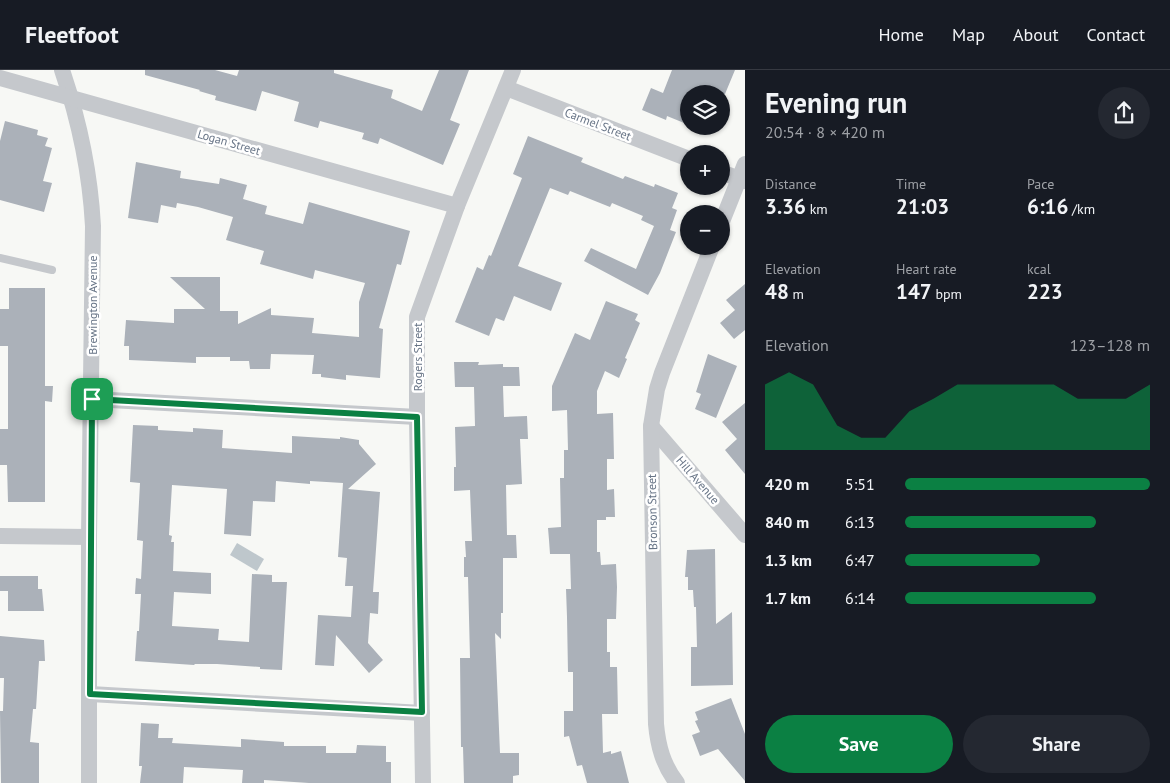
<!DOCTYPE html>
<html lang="en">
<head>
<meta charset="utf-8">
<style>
  body { margin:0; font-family:"PT Sans",sans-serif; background:#242831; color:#f1f3f6; height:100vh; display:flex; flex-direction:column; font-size:19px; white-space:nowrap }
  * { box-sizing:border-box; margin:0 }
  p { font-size:16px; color:#9ea1a6 }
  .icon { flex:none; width:28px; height:28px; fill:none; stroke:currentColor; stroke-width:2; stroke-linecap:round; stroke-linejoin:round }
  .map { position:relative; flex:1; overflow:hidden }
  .side { display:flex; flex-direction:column; background:#171b24; width:425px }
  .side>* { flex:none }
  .controls { position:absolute; left:680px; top:15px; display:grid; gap:10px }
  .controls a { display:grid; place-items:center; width:50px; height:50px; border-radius:50%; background:#171b24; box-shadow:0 1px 4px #0004; font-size:25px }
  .pin { position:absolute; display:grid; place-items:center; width:42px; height:42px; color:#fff; margin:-21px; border-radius:10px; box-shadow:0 2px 8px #0006 }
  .round { display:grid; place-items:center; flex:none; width:52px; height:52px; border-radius:26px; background:#242831 }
  .overview { display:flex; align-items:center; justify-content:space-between; height:85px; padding:0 20px }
  h1 { font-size:28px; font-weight:700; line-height:38px }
  .stats { display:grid; grid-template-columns:repeat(3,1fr); gap:8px; height:85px; padding:5px 20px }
  .stats div { display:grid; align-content:center }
  .stats b { font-size:21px; font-weight:700 }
  .stats small { font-size:14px; font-weight:400 }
  .stats p { font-size:14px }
  .chart { height:140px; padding:10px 20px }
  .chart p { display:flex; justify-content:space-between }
  .chart svg { width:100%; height:90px; margin-top:5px; fill:#0b8043; opacity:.7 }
  .button { display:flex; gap:10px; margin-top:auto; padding:10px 20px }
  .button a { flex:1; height:58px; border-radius:30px; background:#0b8043; color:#fff; font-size:20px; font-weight:700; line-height:58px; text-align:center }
  .button a+a { background:#242831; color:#f1f3f6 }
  ul { padding:0 20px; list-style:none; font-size:16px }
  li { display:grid; grid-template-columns:80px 60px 1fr; align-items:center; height:38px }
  li i { height:12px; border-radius:6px; background:#0b8043 }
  header { display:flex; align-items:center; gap:30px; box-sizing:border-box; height:70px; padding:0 25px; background:#171b24; border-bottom:1px solid #363941 }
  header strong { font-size:24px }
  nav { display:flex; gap:28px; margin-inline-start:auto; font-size:18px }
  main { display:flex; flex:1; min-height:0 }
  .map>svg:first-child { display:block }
  .water { fill:#bec7cc }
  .building { fill:#abb1b9 }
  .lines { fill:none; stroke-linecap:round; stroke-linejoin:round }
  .lane { stroke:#c5c8cc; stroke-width:8 }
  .street { stroke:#c5c8cc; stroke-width:16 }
  .route-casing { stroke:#fff; stroke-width:10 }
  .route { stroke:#0b8043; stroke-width:6 }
  .labels { text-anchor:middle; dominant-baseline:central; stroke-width:5; stroke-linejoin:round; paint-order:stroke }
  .street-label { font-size:12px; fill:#677486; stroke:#fff }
</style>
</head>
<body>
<header>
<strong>Fleetfoot</strong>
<nav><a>Home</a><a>Map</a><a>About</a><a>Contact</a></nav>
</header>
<main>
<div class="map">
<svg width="745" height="713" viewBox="0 0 745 713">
  <rect width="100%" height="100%" fill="#f7f8f5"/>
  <!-- water -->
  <polygon class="water" points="237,473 264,489 257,501 230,485"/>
  <!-- building -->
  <g class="building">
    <polygon points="145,0 215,0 237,6 239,0 334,0 334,3 393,20 391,28 422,41 439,0 469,0 450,50 460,54 443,95 380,68 378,74 362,69 364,63 320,51 318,58 294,51 299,32 262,21 256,41 215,30 216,26 199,21 200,20 145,5"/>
    <polygon points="672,0 735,0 725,24 689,24 689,55 667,46 666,50 642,40 651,18 663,23"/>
    <polygon points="5,51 38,60 37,65 48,68 45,76 52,78 43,111 52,113 44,142 0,130 0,71"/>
    <polygon points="528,66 583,88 581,92 623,109 625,106 654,117 655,114 678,123 672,138 677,140 670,160 676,162 660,203 648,225 584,191 591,178 636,199 654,156 641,150 643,146 612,133 610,137 570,121 568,125 550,118 518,196 562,213 551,241 514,226 504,251 496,248 489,266 455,252 477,197 483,200 489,185 491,186 522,108 513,104"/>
    <polygon points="136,92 181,101 180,108 219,114 220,108 247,115 243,129 267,136 265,144 303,154 309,132 410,161 401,195 397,194 379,258 383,259 380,308 346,305 346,310 321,307 321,304 312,304 314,285 271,284 270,299 250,299 249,291 230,291 230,287 196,287 196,293 129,290 129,276 124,276 126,250 174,253 174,239 205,239 170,207 220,207 220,241 238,241 238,254 271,238 271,245 314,248 312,263 359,267 359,232 365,213 315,200 313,209 260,194 264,181 226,170 233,147 198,137 177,133 176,138 161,135 158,153 128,148"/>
    <polygon points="745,214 745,260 734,269 720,253 735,240 726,230"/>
    <polygon points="9,218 45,218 45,316 53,316 52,332 45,331 45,432 8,432 7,395 0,395 0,359 8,359 8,276 0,276 0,239 9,239"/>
    <polygon points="606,231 638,244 635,250 640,253 625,288 627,289 619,308 605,301 597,321 597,344 613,343 614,389 607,389 607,420 614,419 615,447 606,447 606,450 597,450 597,482 600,482 601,495 616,494 617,517 616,549 607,549 607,582 610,582 610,597 617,597 618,644 602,644 603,683 611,681 611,684 621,681 629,713 587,713 582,695 577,696 569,666 564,667 564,641 573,641 573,602 568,602 567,547 566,519 571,519 570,484 550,484 549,470 548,458 561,457 560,408 564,408 564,380 568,380 567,340 552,341 552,316 575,263 590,270"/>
    <polygon points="708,284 737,296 716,348 695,339 701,324 696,322"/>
    <polygon points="454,292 479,292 478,295 503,294 503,297 519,297 520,316 503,316 504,347 527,346 528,369 520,369 522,414 506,415 507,465 516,465 517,488 503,488 503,543 501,543 501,569 495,563 500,683 519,683 519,705 513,706 513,713 464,713 463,677 461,677 460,588 470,588 468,507 464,507 464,487 466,487 465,471 472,471 470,420 454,421 454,397 456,397 455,357 475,356 474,317 455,317"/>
    <polygon points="745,333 745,404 725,380 737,369 722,352"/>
    <polygon points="133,355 158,356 158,360 193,362 193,358 223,360 222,378 292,383 292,366 340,369 340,367 359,370 359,374 376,394 348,419 380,422 373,522 379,522 378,544 370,543 368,573 383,590 369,603 336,565 334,596 315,595 318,545 351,547 353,516 345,516 347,488 338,487 343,413 310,411 310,414 276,411 275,432 253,431 251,466 224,464 227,419 172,415 169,465 172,466 171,472 174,472 173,501 211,503 211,524 174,522 172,556 219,559 218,570 249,572 252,504 272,505 272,512 287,512 282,600 260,599 260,597 217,594 195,594 194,595 135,591 137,561 139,561 141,524 135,524 136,508 141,509 143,471 137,470 140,413 130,412"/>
    <polygon points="715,479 716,554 732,542 733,615 691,616 691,577 697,577 696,537 694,537 693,520 688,520 688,507 685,507 687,480"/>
    <polygon points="0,506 38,506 38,519 42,519 44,541 8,541 8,521 0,521"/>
    <polygon points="0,566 44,570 45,591 39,591 36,639 33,639 30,672 39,673 39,713 1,713 0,641 3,641 4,608 0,608"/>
    <polygon points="731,628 745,664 745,711 718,679 700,686 692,665 700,662 695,651 698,650 695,642"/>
    <polygon points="141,653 159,654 158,668 173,668 172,673 241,677 241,669 284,672 284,676 326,676 326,683 356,683 357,675 386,676 386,692 391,692 391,713 309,713 264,710 264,713 242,713 243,700 184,697 183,713 140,713 142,696 139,696"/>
  </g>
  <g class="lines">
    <!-- lane -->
    <polyline class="lane" points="0,188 52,200"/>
    <!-- street -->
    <g class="street">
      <path d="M62,0C80,53 90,101 93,156L89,467V713"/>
      <polyline points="0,8 457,136"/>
      <polyline points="506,18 689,89"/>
      <polyline points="721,102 745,111"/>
      <polyline points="721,154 745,94"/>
      <polyline points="92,329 417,347"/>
      <polyline points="651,356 745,465"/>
      <polyline points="0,466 89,467"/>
      <polyline points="90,624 422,643"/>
      <polyline points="423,713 417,347 417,247 457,136 513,0"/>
      <path d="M677,713C663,695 658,676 656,654L651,356L657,319L662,303L712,176"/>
    </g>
  </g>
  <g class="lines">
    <!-- route casing -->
    <g class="route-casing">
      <polygon id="route" points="92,329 417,347 422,642 90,624"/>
    </g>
    <!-- route -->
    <use href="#route" class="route"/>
  </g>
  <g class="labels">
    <!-- street labels -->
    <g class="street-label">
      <text transform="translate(598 54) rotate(21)">Carmel Street</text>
      <text transform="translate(229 72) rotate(16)">Logan Street</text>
      <text transform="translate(92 235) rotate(-90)">Brewington Avenue</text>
      <text transform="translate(417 287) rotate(-90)">Rogers Street</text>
      <text transform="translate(698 410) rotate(49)">Hill Avenue</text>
      <text transform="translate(652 442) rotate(-91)">Bronson Street</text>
    </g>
  </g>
</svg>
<div class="controls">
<a><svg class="icon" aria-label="layers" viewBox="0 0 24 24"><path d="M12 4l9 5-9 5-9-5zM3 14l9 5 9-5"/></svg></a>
<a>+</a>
<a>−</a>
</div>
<div class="pin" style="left:92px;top:329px;background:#1e9e55"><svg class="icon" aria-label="arrive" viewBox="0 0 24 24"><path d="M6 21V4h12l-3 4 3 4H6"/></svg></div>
</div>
<section class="side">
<div class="overview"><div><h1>Evening run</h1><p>20:54 · 8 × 420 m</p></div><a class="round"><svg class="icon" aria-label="share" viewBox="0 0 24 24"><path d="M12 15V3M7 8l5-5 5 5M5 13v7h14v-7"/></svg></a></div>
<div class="stats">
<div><p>Distance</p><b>3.36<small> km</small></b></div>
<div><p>Time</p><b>21:03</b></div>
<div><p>Pace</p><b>6:16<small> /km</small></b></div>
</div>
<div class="stats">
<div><p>Elevation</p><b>48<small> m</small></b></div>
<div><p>Heart rate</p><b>147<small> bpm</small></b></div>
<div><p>kcal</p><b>223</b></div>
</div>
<div class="chart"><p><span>Elevation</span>123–128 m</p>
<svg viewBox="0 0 160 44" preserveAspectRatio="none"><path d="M0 44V12L10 6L20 12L30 32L40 38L50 38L60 25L70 19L80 12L90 12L100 12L110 12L120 12L130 19L140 19L150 19L160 12V44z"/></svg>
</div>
<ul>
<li><b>420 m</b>5:51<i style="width:100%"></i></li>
<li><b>840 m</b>6:13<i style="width:78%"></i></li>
<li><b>1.3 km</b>6:47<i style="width:55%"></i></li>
<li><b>1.7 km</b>6:14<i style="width:78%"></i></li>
</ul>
<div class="button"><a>Save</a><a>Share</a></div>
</section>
</main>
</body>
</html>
